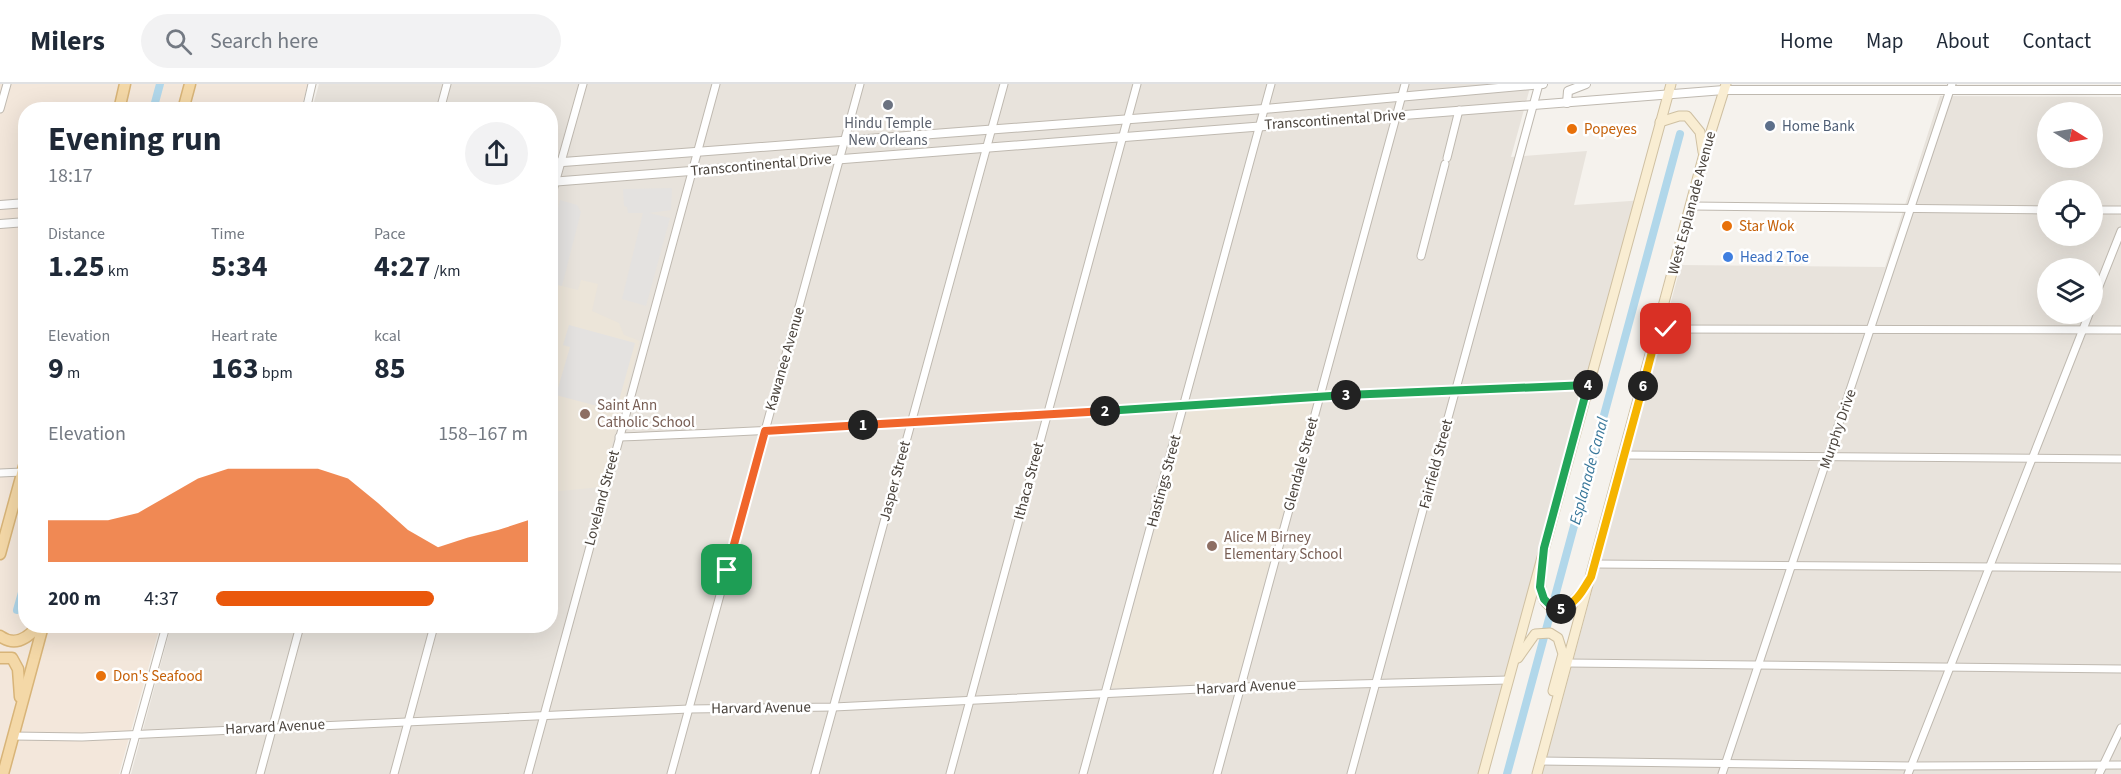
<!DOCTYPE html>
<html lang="en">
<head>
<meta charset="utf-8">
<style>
  body { margin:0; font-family:"Source Sans 3",sans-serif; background:#f2f2f3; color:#1f2937; height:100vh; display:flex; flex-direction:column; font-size:22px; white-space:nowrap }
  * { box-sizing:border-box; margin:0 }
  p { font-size:20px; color:#747a83 }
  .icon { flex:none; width:33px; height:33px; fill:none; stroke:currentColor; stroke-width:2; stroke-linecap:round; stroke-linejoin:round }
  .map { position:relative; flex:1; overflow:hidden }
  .drawer { position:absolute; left:18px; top:18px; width:540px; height:531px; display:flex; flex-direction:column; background:#fff; border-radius:24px; box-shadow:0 6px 24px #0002 }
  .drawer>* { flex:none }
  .needle { width:39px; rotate:101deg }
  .fabs { position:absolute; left:2037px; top:18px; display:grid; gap:12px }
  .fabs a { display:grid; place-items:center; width:66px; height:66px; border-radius:50%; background:#fff; box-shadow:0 6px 24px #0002; font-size:30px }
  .pin { position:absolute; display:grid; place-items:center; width:51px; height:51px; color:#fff; margin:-26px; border-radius:12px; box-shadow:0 3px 9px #0006 }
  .km { position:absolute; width:30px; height:30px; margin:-15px; border-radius:50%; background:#222; color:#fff; font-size:16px; line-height:30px; text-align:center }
  .round { display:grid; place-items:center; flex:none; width:63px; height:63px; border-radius:32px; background:#f2f2f3 }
  .head { display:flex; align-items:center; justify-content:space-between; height:102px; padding:0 30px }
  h1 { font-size:33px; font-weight:700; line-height:45px }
  .figures { display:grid; grid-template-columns:repeat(3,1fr); gap:9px; height:102px; padding:6px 30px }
  .figures div { display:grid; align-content:center }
  .figures b { font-size:30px; font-weight:700 }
  .figures small { font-size:16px; font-weight:400 }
  .figures p { font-size:16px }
  .chart { height:168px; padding:12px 30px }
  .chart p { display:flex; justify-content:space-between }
  .chart svg { width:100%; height:108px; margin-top:6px; fill:#ea580c; opacity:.7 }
  ul { padding:0 30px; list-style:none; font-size:20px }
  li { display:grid; grid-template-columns:96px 72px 1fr; align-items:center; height:45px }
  li i { height:15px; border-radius:8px; background:#ea580c }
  header { display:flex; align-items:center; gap:36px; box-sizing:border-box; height:84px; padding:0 30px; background:#fff; border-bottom:2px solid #e0e1e3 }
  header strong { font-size:28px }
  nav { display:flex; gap:33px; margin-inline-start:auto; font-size:21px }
  .search { width:420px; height:54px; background:#f2f2f3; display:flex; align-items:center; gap:15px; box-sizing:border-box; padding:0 21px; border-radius:33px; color:#747a83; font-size:22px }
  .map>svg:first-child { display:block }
  .residential { fill:#e8e3dc; fill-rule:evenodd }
  .commercial { fill:#f3e7db }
  .education { fill:#ece5d9 }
  .parking { fill:#e4e2e0 }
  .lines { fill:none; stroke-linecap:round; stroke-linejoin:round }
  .canal { stroke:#b1d7ea; stroke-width:8 }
  .minor-casing { stroke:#bfb9b0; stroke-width:9 }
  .tertiary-casing { stroke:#bfb9b0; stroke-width:10 }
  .secondary-casing { stroke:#cfc0a2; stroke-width:11 }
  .primary-casing { stroke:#d8b478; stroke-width:13 }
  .minor { stroke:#fff; stroke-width:7 }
  .tertiary { stroke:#fff; stroke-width:8 }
  .secondary { stroke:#f9edd2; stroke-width:9 }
  .primary { stroke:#f4d8a7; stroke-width:10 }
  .split-1-casing { stroke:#fff; stroke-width:12 }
  .split-2-casing { stroke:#fff; stroke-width:12 }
  .split-3-casing { stroke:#fff; stroke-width:12 }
  .split-4-casing { stroke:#fff; stroke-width:12 }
  .split-5-casing { stroke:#fff; stroke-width:12 }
  .split-6-casing { stroke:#fff; stroke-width:12 }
  .split-7-casing { stroke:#fff; stroke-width:12 }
  .split-1 { stroke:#f0652b; stroke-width:8 }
  .split-2 { stroke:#f0652b; stroke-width:8 }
  .split-3 { stroke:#22a559; stroke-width:8 }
  .split-4 { stroke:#22a559; stroke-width:8 }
  .split-5 { stroke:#22a559; stroke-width:8 }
  .split-6 { stroke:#f5b400; stroke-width:8 }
  .split-7 { stroke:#f5b400; stroke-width:8 }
  .worship-dot { fill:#6b7280; stroke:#fff; stroke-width:2 }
  .service-dot { fill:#5c6f8a; stroke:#fff; stroke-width:2 }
  .food-dot { fill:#e8710a; stroke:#fff; stroke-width:2 }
  .shop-dot { fill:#3f7fe0; stroke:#fff; stroke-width:2 }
  .education-dot { fill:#8d6e63; stroke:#fff; stroke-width:2 }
  .labels { text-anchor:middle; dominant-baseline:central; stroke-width:5; stroke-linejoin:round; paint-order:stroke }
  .street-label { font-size:15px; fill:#49423b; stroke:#fff }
  .worship-label { font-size:15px; fill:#5b616d; stroke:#fff }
  .service-label { font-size:15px; fill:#4e5e75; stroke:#fff; text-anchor:start }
  .food-label { font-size:15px; fill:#c56008; stroke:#fff; text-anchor:start }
  .shop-label { font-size:15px; fill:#366cbe; stroke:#fff; text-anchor:start }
  .education-label { font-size:15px; fill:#785e54; stroke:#fff; text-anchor:start }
  .water-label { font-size:16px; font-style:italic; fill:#3a789b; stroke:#fff }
</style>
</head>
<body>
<header>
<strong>Milers</strong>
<div class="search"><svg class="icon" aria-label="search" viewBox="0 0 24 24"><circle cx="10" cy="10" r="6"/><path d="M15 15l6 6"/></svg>Search here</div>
<nav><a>Home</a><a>Map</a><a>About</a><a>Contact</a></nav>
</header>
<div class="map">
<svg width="2121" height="690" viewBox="0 0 2121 690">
  <rect width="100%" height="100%" fill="#f5f2ed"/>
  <!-- residential -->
  <g class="residential">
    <polygon points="319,0 1531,0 1511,73 1587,67 1574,121 1644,116 1487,690 131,690 171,542 550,542 550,26 312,25"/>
    <path d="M1940,12L2121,13V690H1542L1681,181L1885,183ZM2048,28H2092V74H2048ZM2048,106H2092V152H2048ZM2048,184H2092V230H2048Z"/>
  </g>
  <!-- commercial -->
  <polygon class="commercial" points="0,0 308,0 301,25 26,26 26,542 160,542 119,690 0,690"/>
  <!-- education -->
  <g class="education">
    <polygon points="581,196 598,200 592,227 619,239 624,251 640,257 601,403 551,408 550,199 578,206"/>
    <polygon points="1314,317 1237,599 1111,604 1188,324"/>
  </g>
  <!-- parking -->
  <g class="parking">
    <polygon points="672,104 671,126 649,129 670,134 646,222 622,215 643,129 628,129 627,123 624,122 623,105"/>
    <polygon points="560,116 577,121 581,128 562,202 550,199 551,154"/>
    <polygon points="569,241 635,259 616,327 556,311 570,263 563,261"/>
  </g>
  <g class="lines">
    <!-- canal -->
    <g class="canal">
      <polyline points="153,26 160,0"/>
      <polyline points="17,526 26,494"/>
      <polyline points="1507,690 1680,50"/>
    </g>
    <!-- minor casing -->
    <g class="minor-casing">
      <g id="minor">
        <polyline points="0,25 7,0"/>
        <polyline points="306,26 312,0"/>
        <polyline points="440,26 447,0"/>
        <polyline points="1447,74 1459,26"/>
        <polyline points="550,117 583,0"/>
        <polyline points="1692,122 2048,126"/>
        <polyline points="2092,126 2121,126"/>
        <polyline points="1421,172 1445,80"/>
        <polyline points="2092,220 2121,147"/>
        <polyline points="1658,245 2121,246"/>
        <path d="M619,353C942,341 1265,312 1589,301"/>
        <polyline points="1624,371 2121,375"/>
        <polyline points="0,389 22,388"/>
        <polyline points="1594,480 2121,484"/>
        <polyline points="1567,579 2121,585"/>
        <polyline points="13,652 82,653 689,625 834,623 1241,603 1508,596"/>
        <polyline points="1540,677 1911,682 2121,681"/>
        <polyline points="125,690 166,542"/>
        <polyline points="260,690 300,542"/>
        <polyline points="394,690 434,542"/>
        <polyline points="528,690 716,0"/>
        <polyline points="671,690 860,0"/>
        <polyline points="815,690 1004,0"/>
        <polyline points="950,690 1137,0"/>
        <polyline points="1083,690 1271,0"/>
        <polyline points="1217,690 1405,0"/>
        <polyline points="1351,690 1539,0"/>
        <polyline points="1722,690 1952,0"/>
        <polyline points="1908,690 2089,230"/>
        <polyline points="2099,690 2121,644"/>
      </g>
    </g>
    <!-- tertiary casing -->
    <g class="tertiary-casing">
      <g id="tertiary">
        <polyline points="1567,19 1568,7 1586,0"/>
        <polyline points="550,79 1264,25 1543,0"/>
        <polyline points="550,98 1724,6 2121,6"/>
        <polyline points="0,121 26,119"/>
        <polyline points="0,140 26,138"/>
      </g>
    </g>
    <!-- secondary casing -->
    <g class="secondary-casing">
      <g id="secondary">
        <polyline points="1660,38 1679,32 1687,32 1700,48 1703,68"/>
        <path d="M1541,494C1537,532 1567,532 1585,503"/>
        <polyline points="1518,574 1535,550 1550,549 1558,554 1563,570 1553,607"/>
        <polyline points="1483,690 1671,0"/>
        <polyline points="1537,690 1704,70 1726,0"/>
      </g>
    </g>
    <!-- primary casing -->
    <g class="primary-casing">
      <g id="primary">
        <polyline points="119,26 125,0"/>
        <polyline points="183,26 190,0"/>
        <polyline points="0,470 26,375"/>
        <path d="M0,552C15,563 28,554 38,542"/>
        <polyline points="0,574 12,574 18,585 20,613"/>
        <polyline points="3,690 43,542"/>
      </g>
    </g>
    <!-- minor -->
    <use href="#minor" class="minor"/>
    <!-- tertiary -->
    <use href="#tertiary" class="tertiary"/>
    <!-- secondary -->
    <use href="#secondary" class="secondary"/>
    <!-- primary -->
    <use href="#primary" class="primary"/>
  </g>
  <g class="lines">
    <!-- split-1 casing -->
    <g class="split-1-casing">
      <polyline id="split-1" points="727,486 765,347 863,341"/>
    </g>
    <!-- split-2 casing -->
    <g class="split-2-casing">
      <polyline id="split-2" points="863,341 1105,327"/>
    </g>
    <!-- split-3 casing -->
    <g class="split-3-casing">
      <polyline id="split-3" points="1105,327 1346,311"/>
    </g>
    <!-- split-4 casing -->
    <g class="split-4-casing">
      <polyline id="split-4" points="1346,311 1588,301"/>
    </g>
    <!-- split-5 casing -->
    <g class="split-5-casing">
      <polyline id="split-5" points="1561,525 1552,523 1544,515 1540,503 1544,464 1588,301"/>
    </g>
    <!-- split-6 casing -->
    <g class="split-6-casing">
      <path id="split-6" d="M1561,525C1577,519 1583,506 1591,493L1643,302"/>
    </g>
    <!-- split-7 casing -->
    <g class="split-7-casing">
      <polyline id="split-7" points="1643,302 1658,245 1666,245"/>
    </g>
    <!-- split-1 -->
    <use href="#split-1" class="split-1"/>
    <!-- split-2 -->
    <use href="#split-2" class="split-2"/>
    <!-- split-3 -->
    <use href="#split-3" class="split-3"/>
    <!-- split-4 -->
    <use href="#split-4" class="split-4"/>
    <!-- split-5 -->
    <use href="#split-5" class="split-5"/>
    <!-- split-6 -->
    <use href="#split-6" class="split-6"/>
    <!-- split-7 -->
    <use href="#split-7" class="split-7"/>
  </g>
  <!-- markers -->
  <circle class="worship-dot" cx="888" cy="21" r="6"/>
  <circle class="service-dot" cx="1770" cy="42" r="6"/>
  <g class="food-dot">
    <circle cx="1572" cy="45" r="6"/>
    <circle cx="1727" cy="142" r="6"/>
    <circle cx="101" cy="592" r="6"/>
  </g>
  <circle class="shop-dot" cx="1728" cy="173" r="6"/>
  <g class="education-dot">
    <circle cx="585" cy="330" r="6"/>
    <circle cx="1212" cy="462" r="6"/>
  </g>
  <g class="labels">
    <!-- street labels -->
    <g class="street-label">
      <text transform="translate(1335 36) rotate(-4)">Transcontinental Drive</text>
      <text transform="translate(761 81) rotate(-5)">Transcontinental Drive</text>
      <text transform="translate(1692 119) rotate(-75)">West Esplanade Avenue</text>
      <text transform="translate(785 275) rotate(-74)">Kawanee Avenue</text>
      <text transform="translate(1838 345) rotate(-71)">Murphy Drive</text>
      <text transform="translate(1301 380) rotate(-75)">Glendale Street</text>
      <text transform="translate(1436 380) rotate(-75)">Fairfield Street</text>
      <text transform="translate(895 397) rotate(-75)">Jasper Street</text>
      <text transform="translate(1029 397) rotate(-75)">Ithaca Street</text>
      <text transform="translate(1164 397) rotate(-75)">Hastings Street</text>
      <text transform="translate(602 414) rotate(-75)">Loveland Street</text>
      <text transform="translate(1246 603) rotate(-3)">Harvard Avenue</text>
      <text transform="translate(761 624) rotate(-1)">Harvard Avenue</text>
      <text transform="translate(275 643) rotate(-3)">Harvard Avenue</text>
    </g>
    <!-- worship labels -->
    <g class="worship-label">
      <text x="888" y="39">Hindu Temple<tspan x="888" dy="17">New Orleans</tspan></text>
    </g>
    <!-- service labels -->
    <g class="service-label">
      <text x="1782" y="42">Home Bank</text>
    </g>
    <!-- food labels -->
    <g class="food-label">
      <text x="1584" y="45">Popeyes</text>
      <text x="1739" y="142">Star Wok</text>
      <text x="113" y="592">Don's Seafood</text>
    </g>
    <!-- shop labels -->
    <g class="shop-label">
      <text x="1740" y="173">Head 2 Toe</text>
    </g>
    <!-- education labels -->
    <g class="education-label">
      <text x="597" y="321">Saint Ann<tspan x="597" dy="17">Catholic School</tspan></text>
      <text x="1224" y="453">Alice M Birney<tspan x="1224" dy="17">Elementary School</tspan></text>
    </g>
    <!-- water labels -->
    <g class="water-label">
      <text transform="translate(1589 387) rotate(-75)">Esplanade Canal</text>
    </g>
  </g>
</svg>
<div class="fabs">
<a><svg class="needle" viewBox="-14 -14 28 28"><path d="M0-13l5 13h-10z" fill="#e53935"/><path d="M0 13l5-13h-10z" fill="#747a83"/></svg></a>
<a><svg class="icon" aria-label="locate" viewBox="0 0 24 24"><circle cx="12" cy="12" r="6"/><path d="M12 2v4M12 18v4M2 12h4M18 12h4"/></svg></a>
<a><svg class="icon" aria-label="layers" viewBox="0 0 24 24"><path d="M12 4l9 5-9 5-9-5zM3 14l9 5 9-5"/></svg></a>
</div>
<div class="pin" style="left:727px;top:486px;background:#1e9e55"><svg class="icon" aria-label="arrive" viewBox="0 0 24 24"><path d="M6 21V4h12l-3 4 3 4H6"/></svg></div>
<div class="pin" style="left:1666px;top:245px;background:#d93025"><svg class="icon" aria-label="check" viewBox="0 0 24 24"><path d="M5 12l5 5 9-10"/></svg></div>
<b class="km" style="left:863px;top:341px">1</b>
<b class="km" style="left:1105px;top:327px">2</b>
<b class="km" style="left:1346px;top:311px">3</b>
<b class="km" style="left:1588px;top:301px">4</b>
<b class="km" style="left:1561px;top:525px">5</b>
<b class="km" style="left:1643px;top:302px">6</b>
<section class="drawer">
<div class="head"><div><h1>Evening run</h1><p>18:17</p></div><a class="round"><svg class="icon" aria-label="share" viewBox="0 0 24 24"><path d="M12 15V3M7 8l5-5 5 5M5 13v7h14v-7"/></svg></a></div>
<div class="figures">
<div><p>Distance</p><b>1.25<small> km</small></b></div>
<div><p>Time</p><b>5:34</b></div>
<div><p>Pace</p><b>4:27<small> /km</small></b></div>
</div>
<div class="figures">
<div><p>Elevation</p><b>9<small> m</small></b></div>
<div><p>Heart rate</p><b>163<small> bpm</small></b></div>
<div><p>kcal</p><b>85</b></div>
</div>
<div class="chart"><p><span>Elevation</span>158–167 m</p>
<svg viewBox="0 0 160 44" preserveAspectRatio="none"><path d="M0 44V27L10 27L20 27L30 24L40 17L50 10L60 6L70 6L80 6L90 6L100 10L110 20L120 31L130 38L140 34L150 31L160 27V44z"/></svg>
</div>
<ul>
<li><b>200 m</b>4:37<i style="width:70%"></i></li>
</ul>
</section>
</div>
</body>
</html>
